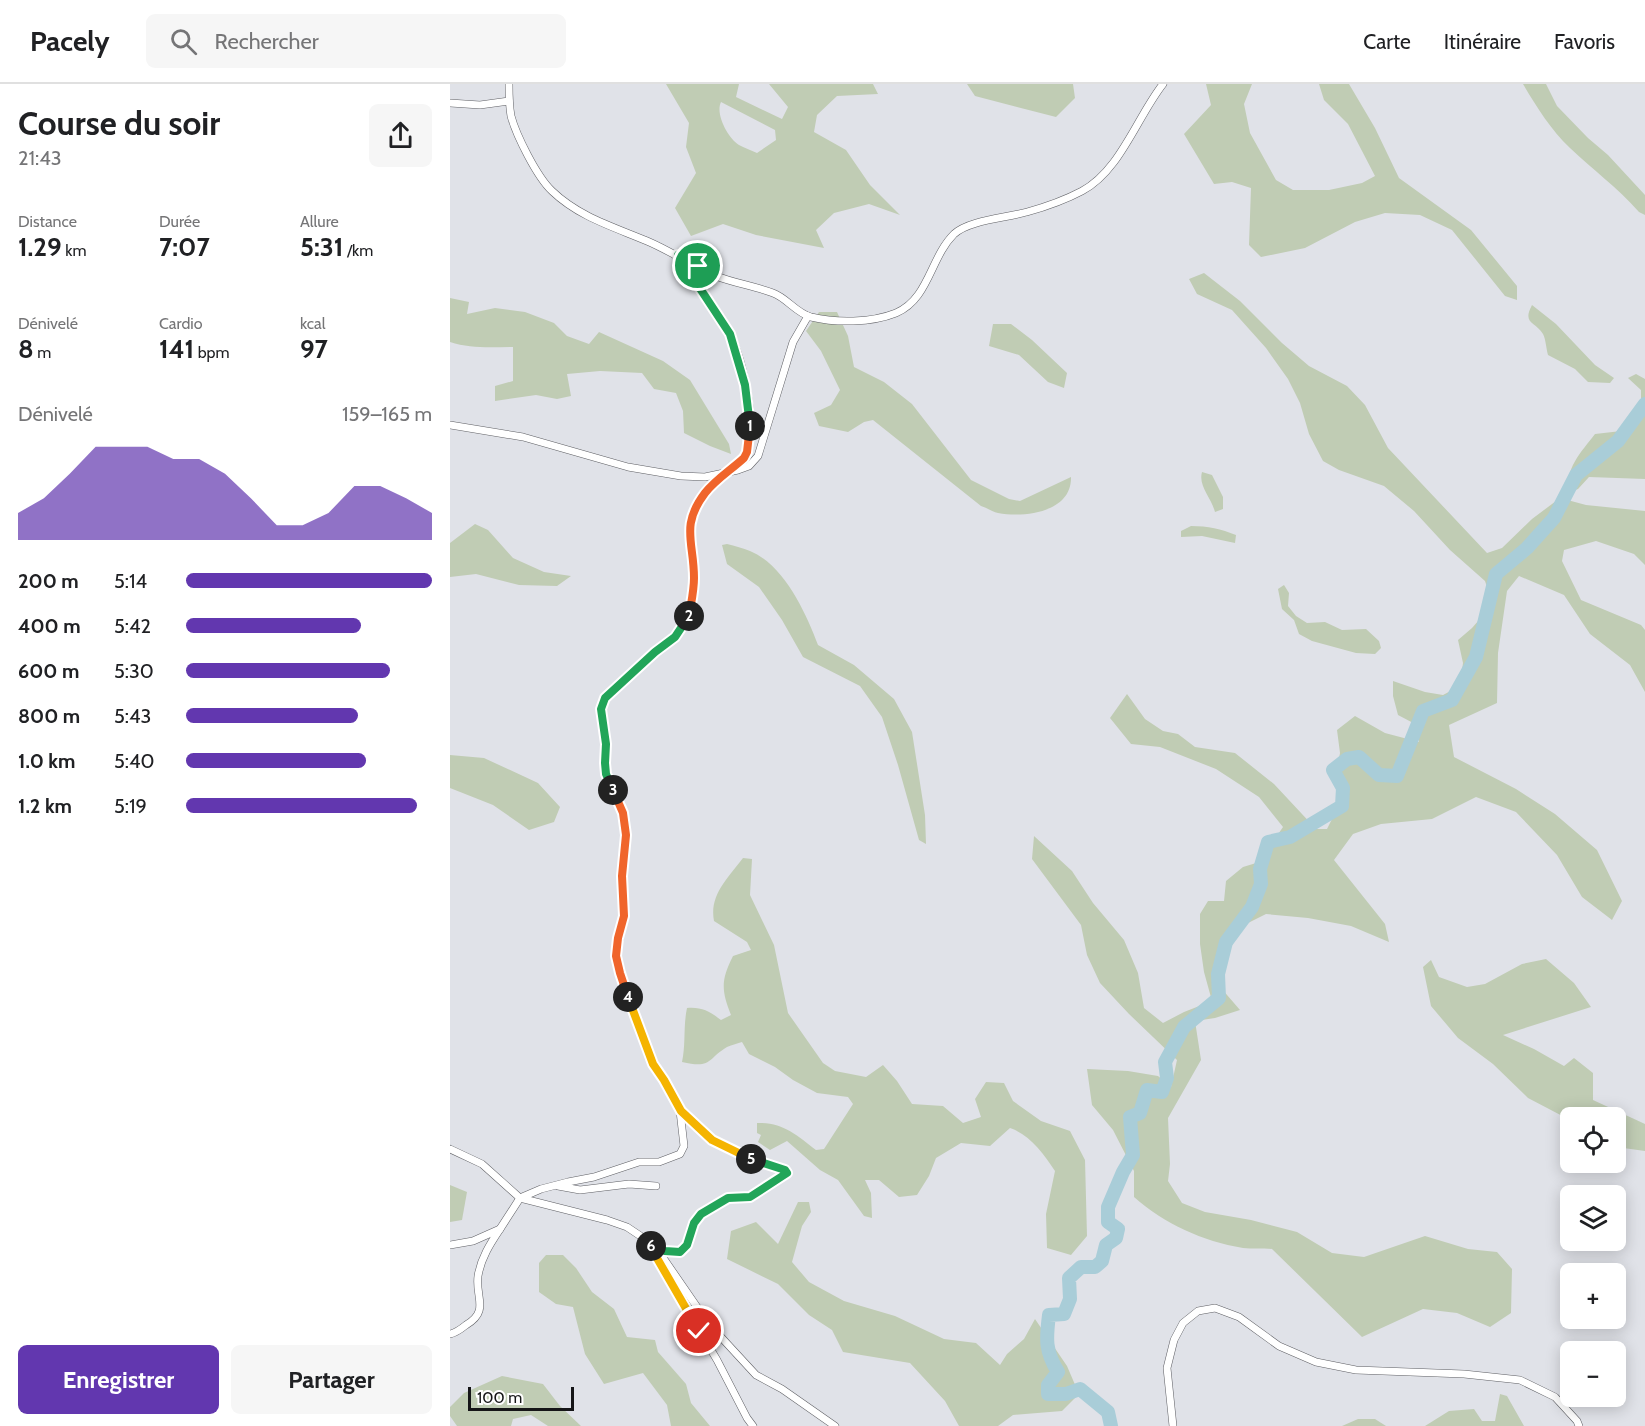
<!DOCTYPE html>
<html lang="fr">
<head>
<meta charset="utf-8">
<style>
  body { margin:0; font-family:Cabin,sans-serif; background:#f6f6f6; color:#202124; height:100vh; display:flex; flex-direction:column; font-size:22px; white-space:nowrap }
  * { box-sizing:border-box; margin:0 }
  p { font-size:20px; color:#757577 }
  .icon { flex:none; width:33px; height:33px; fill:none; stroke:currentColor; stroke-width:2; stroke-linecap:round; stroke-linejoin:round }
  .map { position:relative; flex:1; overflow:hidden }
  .sheet { display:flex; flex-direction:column; background:#fff; width:450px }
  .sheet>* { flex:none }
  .fabs { position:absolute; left:1110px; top:1023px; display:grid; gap:12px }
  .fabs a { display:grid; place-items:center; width:66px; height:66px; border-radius:9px; background:#fff; box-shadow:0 3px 15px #0003; font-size:30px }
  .scale { position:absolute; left:18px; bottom:15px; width:106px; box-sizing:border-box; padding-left:6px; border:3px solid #151517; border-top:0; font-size:16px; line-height:21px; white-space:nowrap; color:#151517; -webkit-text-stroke:4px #fff; paint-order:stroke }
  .pin { position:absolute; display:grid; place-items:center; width:51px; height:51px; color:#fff; margin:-26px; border:3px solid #fff; border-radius:50%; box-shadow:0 2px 6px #0007 }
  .km { position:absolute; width:30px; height:30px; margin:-15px; border-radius:50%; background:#222; color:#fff; font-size:16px; line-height:30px; text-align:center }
  .round { display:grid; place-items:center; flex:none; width:63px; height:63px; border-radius:9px; background:#f6f6f6 }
  .head { display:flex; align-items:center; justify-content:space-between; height:102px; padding:0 18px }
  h1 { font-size:33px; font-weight:700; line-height:45px }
  .stats { display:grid; grid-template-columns:repeat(3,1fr); gap:9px; height:102px; padding:6px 18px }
  .stats div { display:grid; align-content:center }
  .stats b { font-size:26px; font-weight:700 }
  .stats small { font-size:16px; font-weight:400 }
  .stats p { font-size:16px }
  .chart { height:168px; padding:12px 18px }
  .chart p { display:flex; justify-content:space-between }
  .chart svg { width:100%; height:108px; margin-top:6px; fill:#6237af; opacity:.7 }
  .cta { display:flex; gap:12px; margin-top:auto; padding:12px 18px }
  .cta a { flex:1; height:69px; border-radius:9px; background:#6237af; color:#fff; font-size:24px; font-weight:700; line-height:69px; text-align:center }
  .cta a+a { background:#f6f6f6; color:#202124 }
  ul { padding:0 18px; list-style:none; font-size:20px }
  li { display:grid; grid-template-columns:96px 72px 1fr; align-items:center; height:45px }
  li i { height:15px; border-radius:8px; background:#6237af }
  header { display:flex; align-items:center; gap:36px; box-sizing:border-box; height:84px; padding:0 30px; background:#fff; border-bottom:2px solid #e0e0e0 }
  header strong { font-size:28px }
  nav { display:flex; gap:33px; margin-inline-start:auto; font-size:21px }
  .search { width:420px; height:54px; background:#f6f6f6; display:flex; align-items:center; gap:15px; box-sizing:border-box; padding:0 21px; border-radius:9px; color:#757577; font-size:22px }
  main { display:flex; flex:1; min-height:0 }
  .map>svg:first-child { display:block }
  .green { fill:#c0ccb4; fill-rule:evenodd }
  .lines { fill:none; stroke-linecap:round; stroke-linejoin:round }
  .river { stroke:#a9cdd8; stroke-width:14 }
  .minor-casing { stroke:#5e5f64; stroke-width:8 }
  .minor { stroke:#fff; stroke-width:7 }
  .split-1-casing { stroke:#fff; stroke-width:12 }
  .split-2-casing { stroke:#fff; stroke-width:12 }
  .split-3-casing { stroke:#fff; stroke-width:12 }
  .split-4-casing { stroke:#fff; stroke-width:12 }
  .split-5-casing { stroke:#fff; stroke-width:12 }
  .split-6-casing { stroke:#fff; stroke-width:12 }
  .split-7-casing { stroke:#fff; stroke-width:12 }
  .split-1 { stroke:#22a559; stroke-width:8 }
  .split-2 { stroke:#f0652b; stroke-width:8 }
  .split-3 { stroke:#22a559; stroke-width:8 }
  .split-4 { stroke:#f0652b; stroke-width:8 }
  .split-5 { stroke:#f5b400; stroke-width:8 }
  .split-6 { stroke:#22a559; stroke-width:8 }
  .split-7 { stroke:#f5b400; stroke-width:8 }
</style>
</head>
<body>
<header>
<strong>Pacely</strong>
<div class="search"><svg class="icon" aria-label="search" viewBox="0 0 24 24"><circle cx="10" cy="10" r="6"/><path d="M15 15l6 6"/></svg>Rechercher</div>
<nav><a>Carte</a><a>Itinéraire</a><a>Favoris</a></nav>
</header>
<main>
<section class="sheet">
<div class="head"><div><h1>Course du soir</h1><p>21:43</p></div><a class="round"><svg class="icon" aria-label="share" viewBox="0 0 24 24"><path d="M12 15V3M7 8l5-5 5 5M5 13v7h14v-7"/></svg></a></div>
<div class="stats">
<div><p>Distance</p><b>1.29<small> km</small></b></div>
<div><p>Durée</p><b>7:07</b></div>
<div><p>Allure</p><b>5:31<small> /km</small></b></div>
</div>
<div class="stats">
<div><p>Dénivelé</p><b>8<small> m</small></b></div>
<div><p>Cardio</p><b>141<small> bpm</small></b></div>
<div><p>kcal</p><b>97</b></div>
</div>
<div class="chart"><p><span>Dénivelé</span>159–165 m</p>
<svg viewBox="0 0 160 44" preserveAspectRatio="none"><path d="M0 44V33L10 27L20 17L30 6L40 6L50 6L60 11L70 11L80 17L90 27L100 38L110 38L120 33L130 22L140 22L150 27L160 33V44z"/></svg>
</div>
<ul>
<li><b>200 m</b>5:14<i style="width:100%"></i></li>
<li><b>400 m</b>5:42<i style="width:71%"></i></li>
<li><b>600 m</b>5:30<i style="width:83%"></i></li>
<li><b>800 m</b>5:43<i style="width:70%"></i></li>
<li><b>1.0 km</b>5:40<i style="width:73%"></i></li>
<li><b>1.2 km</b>5:19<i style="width:94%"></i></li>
</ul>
<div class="cta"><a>Enregistrer</a><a>Partager</a></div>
</section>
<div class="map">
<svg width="1195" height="1342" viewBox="0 0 1195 1342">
  <rect width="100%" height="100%" fill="#e0e2e8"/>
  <!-- green -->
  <g class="green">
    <path d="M216,0H289L286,13L332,35L338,23L319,0H423L428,10L387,12L367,31L364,48L396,66L420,101L450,131L419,120L384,129L366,146L374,164L306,151L273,140L241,152L225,124L246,89L236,63L239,39ZM271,18L325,46L326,56L307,69C301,66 294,64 289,61C278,54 265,30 271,18Z"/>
    <polygon points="517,0 623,0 625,14 606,33 525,12"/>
    <polygon points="756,0 802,0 794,20 800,49 826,96 843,106 879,106 912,99 925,92 898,40 874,16 869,0 899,0 925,44 949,94 1021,146 1067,202 1067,216 1055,212 1002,146 970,131 935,129 905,138 855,164 811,173 799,161 801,104 782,98 764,100 734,50 761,21"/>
    <path d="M1073,0H1096L1107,22L1138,54L1158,71L1195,111V131L1189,128C1167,103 1143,86 1120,64C1101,46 1086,22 1073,0Z"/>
    <path d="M754,189L790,217L832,259L859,282L897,302L915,321L938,364L1037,469L1052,464L1082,435L1110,414L1136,421L1195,427V481L1184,470L1146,457L1114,466L1112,477L1131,516L1191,541L1195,546V608L1180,581L1140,550L1114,511L1069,492L1057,507L1048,569L1047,619L999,641L1004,673L1066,705L1105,730L1147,766L1172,817L1162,836L1132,813L1107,771L1066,728L1026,713L982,735L931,740L903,750L884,776L935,840L939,858L901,842L858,834L816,830L792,842L774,877L771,904L790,926L765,934L745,937L751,976L718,1034L720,1080L718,1097L732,1119L755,1128L801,1136L847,1148L882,1169L914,1173L975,1152L1018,1165L1047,1168L1062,1185L1061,1229L1040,1243L1007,1229L973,1225L912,1253L822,1165C812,1164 802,1165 793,1164C752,1157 715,1140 684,1113V1087L663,1046L642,1021L637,985L678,987L708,992L721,1003L727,976L679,930L650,899L637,871L631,841L582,775L584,752L622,787L643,819L674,856L688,889L694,924L713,939L734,928L762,917L754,888L750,860V830L758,817H774L776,797L793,783L816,776L820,762L833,743L809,713L766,685L710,663L681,660L660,634L677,610L695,635L713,647L728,650L745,663L785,669L824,700L866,745H877L887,725L890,713L885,697L890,669L887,646L905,632L935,649L969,658L967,641L948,631L943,612V597L975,608L993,611L1010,602L1013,579L1008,556L1022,544L1036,528L1040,512L1035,497L1000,466L964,427L934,402L889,386L873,377L859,350L850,319L838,295L816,264L782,226L747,210L739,195Z"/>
    <path d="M0,214L19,218L17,230L45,224L75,228L104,239L117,252L139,260L149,248L213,277L240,296L279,360L281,370L260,362L234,349L233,327L226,309L204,305L192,289L150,287L117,290L121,312L107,315L86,311L45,317V302L63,297V263C42,263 21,265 0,258Z"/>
    <path d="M1082,221L1106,240L1145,281L1164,294L1160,299L1138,298L1125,285L1098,271C1096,264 1096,256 1093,250C1085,237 1072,240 1082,221Z"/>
    <path d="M369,228H387L398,252L404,283L434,298L462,320L521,396L559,415L570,417L621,393C622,428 576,434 548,429C543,428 537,424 531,422L423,336L414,338L398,348L369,342L364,329L381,321L390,306L371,267L356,247Z"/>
    <polygon points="543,240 561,240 582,256 617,289 614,304 598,298 569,271 539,262"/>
    <path d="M1186,290L1195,295V395L1139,393L1128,405L1120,408C1113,386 1132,367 1145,350L1180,346L1191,316V306L1178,294Z"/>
    <path d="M752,388L762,391L773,413V425L765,428C761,413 748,402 752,388Z"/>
    <polygon points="25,440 38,446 63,474 94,488 121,492 107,502 69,501 26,490 0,493 0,459"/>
    <path d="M741,442C758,442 771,445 786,451L785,459L752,452L731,453V447Z"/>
    <path d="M277,460C285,462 293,464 300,467C334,481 356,529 368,561L404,581L444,615L462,648L475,731L476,760L469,756L448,681L432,633L410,602L353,573L332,536L309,503L277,480L272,461Z"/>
    <polygon points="834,501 839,509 838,522 846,532 857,539 875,538 892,546 916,545 929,557 931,564 925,570 906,569 862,557 849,550 844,536 832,525 828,505"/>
    <polygon points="0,671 34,674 88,699 110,723 104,738 79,746 43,721 0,704"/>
    <path d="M293,774L302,775L300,811L324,861L338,929L373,979L385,987L416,993L433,981L447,997L462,1020L493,1022L513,1039L531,1033L525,1015L536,998L554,999L563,1017L591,1037L620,1047L635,1076L637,1152L621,1171L597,1164L596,1130L605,1087C593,1069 580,1051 560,1044L540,1062L511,1059L486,1074L479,1092L467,1111L449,1113L429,1096H415L421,1109L422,1134L414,1132L388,1096L370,1086L337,1057L320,1066L308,1058L311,1051L307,1049V1039C332,1038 347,1051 366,1066L374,1065L403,1020L398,1013L367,1009L343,996L325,983L299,970L292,958C288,959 282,961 277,963C257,975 262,985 232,978C236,960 233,943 237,924C252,923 259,927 271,936L281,931C271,906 271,896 283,872L301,866L297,858L264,837C259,811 278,794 293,774Z"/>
    <polygon points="1096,875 1124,899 1141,923 1053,951 1084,965 1114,982 1124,974 1143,989 1143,1016 1195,1040 1195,1067 1166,1063 1166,1034 1120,1034 1120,1036 1078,1014 1043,980 1008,954 981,922 973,883 981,876 989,893 1017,903 1035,900 1072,880"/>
    <polygon points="0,1101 17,1108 12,1136 0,1138"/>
    <polygon points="348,1118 359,1118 361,1128 352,1142 342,1178 359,1198 394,1217 445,1232 494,1255 526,1259 550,1281 557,1270 574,1255 585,1235 617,1282 629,1310 612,1327 563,1331 548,1342 509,1342 495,1317 460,1279 393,1268 382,1246 359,1231 328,1200 277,1175 281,1147 306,1138 328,1160"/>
    <polygon points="96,1171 113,1171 126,1184 142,1208 164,1225 177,1253 205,1256 208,1268 236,1300 241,1319 260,1342 221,1342 217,1321 193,1289 154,1300 135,1270 123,1223 106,1220 89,1208 89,1179"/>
    <polygon points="52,1292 93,1300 110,1322 131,1342 98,1342 81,1331 63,1335 61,1342 7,1342 0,1332 0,1323 14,1309"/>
    <polygon points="1050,1310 1057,1312 1074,1342 975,1342 999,1327 1024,1325 1032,1337 1045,1337"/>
    <polygon points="908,1335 925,1335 936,1342 892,1342"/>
  </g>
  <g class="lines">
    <!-- river -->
    <path class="river" d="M661,1342L658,1328L630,1305L616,1310H598V1301L608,1288C595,1267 596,1255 599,1231L614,1230L620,1215L619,1194L631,1183H645L652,1177L656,1161L666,1154L668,1145L658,1138V1123L673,1088L683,1071L680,1033L690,1029L697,1006L712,1008L717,994L715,978L734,943L769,914L768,890L776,858L802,823L811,800L810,785L818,758L840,753L892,722L893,704L883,686L897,675L909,673L929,691L947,692L973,627L1002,616L1026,573L1046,490L1077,464L1104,434L1126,391L1168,357L1195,320"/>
    <!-- minor casing -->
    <g class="minor-casing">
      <g id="minor">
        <path d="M59,0C59,10 59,21 61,32C66,51 87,93 102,107C129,133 164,143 197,157C221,167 242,182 266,192C284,199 304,202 323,209C337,214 346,229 361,233C386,239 421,239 446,229C479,215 480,174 504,150C519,136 556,134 577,128C595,123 615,116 632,107C670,87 687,33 713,0"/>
        <polyline points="0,19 30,21 59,17"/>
        <polyline points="0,341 73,353 178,383 231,392 255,393 288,386 299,382 308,372 343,258 358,232"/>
        <polyline points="0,1065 32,1080 70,1114 157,1136 177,1143 195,1155 267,1276 297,1334 303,1342"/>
        <polyline points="108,1102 130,1106 179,1100 206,1102"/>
        <polyline points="0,1161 23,1157 50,1145 70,1114 91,1105 118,1098 144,1093 189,1078 209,1078 230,1070 234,1062 230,1027"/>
        <path d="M199,1162L215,1167L230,1169L237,1161L244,1139L255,1127L278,1114L300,1113L335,1091L337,1088L293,1072L262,1056L230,1027L215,996L203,980L170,889L166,872L174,832L172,793L176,751L173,729L156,690L155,645L151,625L155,614L164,604L225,553L238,534L243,512L244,493L239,453L241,434L256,408L294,374C310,346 293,276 279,248C265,222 244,196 228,171"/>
        <polyline points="207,1165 258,1239 306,1291 332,1305 385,1342"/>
        <path d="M0,1250C6,1249 11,1245 16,1241C40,1227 25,1213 28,1192C31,1174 40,1160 50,1145"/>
        <polyline points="723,1342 717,1284 724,1256 733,1239 748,1227 765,1224 789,1233 829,1262 866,1278 906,1286 1014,1290 1070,1296 1105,1313 1127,1337 1129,1342"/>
      </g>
    </g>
    <!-- minor -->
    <use href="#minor" class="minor"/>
  </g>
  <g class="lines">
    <!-- split-1 casing -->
    <g class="split-1-casing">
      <polyline id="split-1" points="248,182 228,171 280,250 295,301 300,342"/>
    </g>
    <!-- split-2 casing -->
    <g class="split-2-casing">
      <path id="split-2" d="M239,532C241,519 244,507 244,494C244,458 230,442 255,409C266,395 281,386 294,374L297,368L300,342"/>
    </g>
    <!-- split-3 casing -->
    <g class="split-3-casing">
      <polyline id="split-3" points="163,706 156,690 155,679 156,660 151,625 155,614 205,568 225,553 239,532"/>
    </g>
    <!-- split-4 casing -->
    <g class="split-4-casing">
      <polyline id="split-4" points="163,706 173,729 176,751 172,792 174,832 168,854 166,872 170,889 178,913"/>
    </g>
    <!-- split-5 casing -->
    <g class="split-5-casing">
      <polyline id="split-5" points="178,913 203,980 214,996 231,1027 262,1056 301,1075"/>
    </g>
    <!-- split-6 casing -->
    <g class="split-6-casing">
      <polyline id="split-6" points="201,1162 215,1167 230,1168 237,1161 244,1139 251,1130 278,1114 300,1113 337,1089 335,1086 301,1075"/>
    </g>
    <!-- split-7 casing -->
    <g class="split-7-casing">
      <polyline id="split-7" points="201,1162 200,1162 249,1247"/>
    </g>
    <!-- split-1 -->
    <use href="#split-1" class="split-1"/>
    <!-- split-2 -->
    <use href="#split-2" class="split-2"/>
    <!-- split-3 -->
    <use href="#split-3" class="split-3"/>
    <!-- split-4 -->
    <use href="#split-4" class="split-4"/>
    <!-- split-5 -->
    <use href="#split-5" class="split-5"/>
    <!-- split-6 -->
    <use href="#split-6" class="split-6"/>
    <!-- split-7 -->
    <use href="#split-7" class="split-7"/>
  </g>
</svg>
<div class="fabs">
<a><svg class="icon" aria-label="locate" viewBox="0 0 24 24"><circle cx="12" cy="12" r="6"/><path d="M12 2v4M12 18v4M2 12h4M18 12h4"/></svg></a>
<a><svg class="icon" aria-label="layers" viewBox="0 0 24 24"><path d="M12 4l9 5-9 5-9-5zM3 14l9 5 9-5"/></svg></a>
<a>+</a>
<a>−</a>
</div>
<div class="scale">100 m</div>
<div class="pin" style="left:248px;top:182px;background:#1e9e55"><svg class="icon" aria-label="arrive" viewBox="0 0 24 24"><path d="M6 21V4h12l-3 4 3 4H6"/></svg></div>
<div class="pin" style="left:249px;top:1247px;background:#d93025"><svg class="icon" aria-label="check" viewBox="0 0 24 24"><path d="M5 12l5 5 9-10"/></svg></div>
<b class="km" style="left:300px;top:342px">1</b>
<b class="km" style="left:239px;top:532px">2</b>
<b class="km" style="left:163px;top:706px">3</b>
<b class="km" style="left:178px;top:913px">4</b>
<b class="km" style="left:301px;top:1075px">5</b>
<b class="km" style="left:201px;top:1162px">6</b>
</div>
</main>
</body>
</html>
